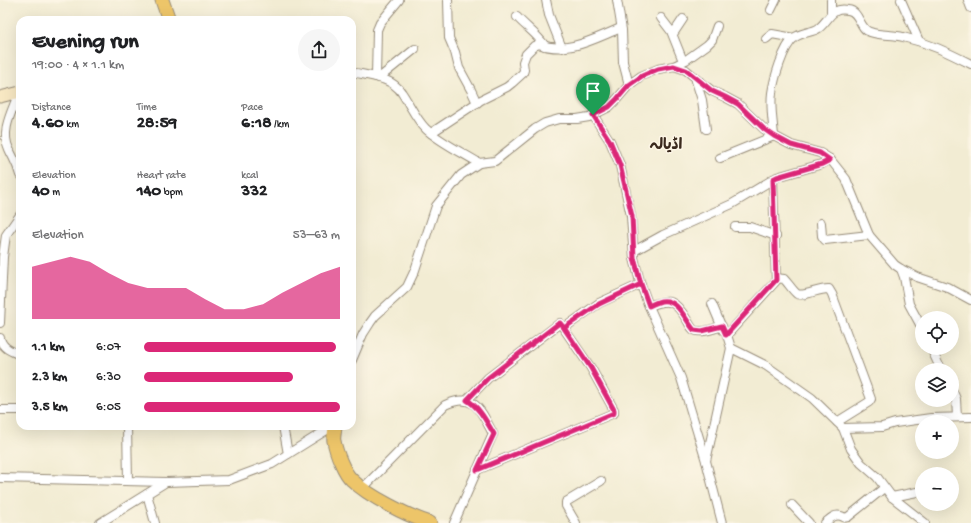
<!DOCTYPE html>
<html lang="en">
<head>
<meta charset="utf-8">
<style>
  body { margin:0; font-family:"Gochi Hand","Playpen Sans Arabic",sans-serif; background:#f6f6f6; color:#202124; height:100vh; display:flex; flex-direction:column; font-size:15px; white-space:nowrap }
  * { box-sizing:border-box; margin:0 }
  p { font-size:13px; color:#757577 }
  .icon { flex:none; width:22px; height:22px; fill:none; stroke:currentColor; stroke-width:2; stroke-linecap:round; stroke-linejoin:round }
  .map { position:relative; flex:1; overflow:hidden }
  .sheet { position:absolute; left:16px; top:16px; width:340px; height:414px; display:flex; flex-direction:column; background:#fff; border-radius:12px; box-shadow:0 4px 16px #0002 }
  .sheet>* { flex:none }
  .controls { position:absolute; left:915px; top:311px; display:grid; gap:8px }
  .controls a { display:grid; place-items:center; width:44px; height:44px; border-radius:50%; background:#fff; box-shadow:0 4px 16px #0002; font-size:20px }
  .pin { position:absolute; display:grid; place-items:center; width:34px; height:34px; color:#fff; margin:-41px -17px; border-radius:50% 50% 50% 0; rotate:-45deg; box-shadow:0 0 4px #0007 }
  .pin .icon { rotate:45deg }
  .round { display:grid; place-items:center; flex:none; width:42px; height:42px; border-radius:21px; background:#f6f6f6 }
  .headline { display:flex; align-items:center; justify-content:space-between; height:68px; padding:0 16px }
  h1 { font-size:22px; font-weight:700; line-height:30px }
  .metrics { display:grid; grid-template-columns:repeat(3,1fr); gap:6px; height:68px; padding:4px 16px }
  .metrics div { display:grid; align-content:center }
  .metrics b { font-size:17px; font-weight:700 }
  .metrics small { font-size:11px; font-weight:400 }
  .metrics p { font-size:11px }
  .chart { height:112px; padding:8px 16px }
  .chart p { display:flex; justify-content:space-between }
  .chart svg { width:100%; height:72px; margin-top:4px; fill:#db2777; opacity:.7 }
  ul { padding:0 16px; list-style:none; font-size:13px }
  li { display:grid; grid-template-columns:64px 48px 1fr; align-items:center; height:30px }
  li i { height:10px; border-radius:5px; background:#db2777 }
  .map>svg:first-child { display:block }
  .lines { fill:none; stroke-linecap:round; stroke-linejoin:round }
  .street-casing { stroke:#968b78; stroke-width:10 }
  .secondary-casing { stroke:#968b78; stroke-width:13 }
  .primary-casing { stroke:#968b78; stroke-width:15 }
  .street { stroke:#fff; stroke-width:8 }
  .secondary { stroke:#f8e8c3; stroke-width:11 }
  .primary { stroke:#edc569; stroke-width:13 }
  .route-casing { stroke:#fff; stroke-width:8 }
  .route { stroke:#db2777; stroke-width:5 }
  .labels { text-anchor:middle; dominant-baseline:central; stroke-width:3; stroke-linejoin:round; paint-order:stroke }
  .district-label { font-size:15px; font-weight:bold; fill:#3b2a1e; stroke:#fcf5e5 }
</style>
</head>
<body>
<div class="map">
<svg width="971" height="523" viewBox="0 0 971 523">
  <rect width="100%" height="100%" fill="#fcf5e5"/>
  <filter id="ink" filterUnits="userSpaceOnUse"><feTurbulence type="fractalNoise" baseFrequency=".025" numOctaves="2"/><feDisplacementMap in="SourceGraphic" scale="8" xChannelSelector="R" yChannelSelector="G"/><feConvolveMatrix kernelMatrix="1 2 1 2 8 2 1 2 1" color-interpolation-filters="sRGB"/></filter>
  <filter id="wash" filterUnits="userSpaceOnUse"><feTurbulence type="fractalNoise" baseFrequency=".012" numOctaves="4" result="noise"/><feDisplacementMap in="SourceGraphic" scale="16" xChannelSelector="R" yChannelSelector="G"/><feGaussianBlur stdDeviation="0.9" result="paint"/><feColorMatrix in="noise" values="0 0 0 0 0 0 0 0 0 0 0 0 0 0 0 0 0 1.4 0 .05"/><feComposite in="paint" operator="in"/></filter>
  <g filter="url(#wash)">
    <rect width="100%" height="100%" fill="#f2ecd3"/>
  </g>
  <g filter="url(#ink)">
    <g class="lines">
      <!-- street casing -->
      <g class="street-casing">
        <g id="street">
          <polyline points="448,0 449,38 455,52 459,68 471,90 477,103"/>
          <polyline points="546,0 549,15 562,48"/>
          <polyline points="617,0 622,30 623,62 629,85"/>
          <polyline points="831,0 831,13"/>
          <polyline points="901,0 919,41"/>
          <polyline points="968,0 971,8"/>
          <polyline points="771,10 776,0"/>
          <path d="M517,17C526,27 537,34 545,46"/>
          <polyline points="661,18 671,31 683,61"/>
          <polyline points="673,34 683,19"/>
          <polyline points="766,39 772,34 794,38"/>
          <polyline points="674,66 686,70 712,91 725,97 738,104 764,129 774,136 791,145 820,153 830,159 846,179 869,235 895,265 901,269 917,277 947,287 971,300"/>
          <path d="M352,72C369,76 392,77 402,93C410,105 416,119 426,129C440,142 463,153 479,163L495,161L535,129L545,123L559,119H577L589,117L609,107L617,99L629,85L641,76L658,69L674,66L686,60L707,45L712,40L717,26"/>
          <polyline points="376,77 377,30 380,23 399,0"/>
          <polyline points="379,78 415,49"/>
          <polyline points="696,81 702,100 706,129"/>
          <path d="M19,92C13,110 0,130 9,149C14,160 17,163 20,175"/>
          <polyline points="593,115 610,141 620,165 631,216 634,258 640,282 648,304 681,378 706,461 722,523"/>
          <path d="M431,133L481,100L507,87L512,83L523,73L524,70L523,62L526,54L534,46L539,44C568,55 595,38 621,28"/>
          <path d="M720,158L774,136C773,122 770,107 772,93C774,79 783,47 794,38C801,32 812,33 819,28C830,19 831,7 848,10C860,11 859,29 870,32C881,36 893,34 903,37C929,43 947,52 971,64"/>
          <polyline points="821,223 822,236 825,240 869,235"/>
          <polyline points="735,227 750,227 776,236"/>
          <polyline points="634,251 663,235 732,204 777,177 822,164 830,159"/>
          <polyline points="901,269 904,277 909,304 922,328"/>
          <path d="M776,278L784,279C788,283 793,291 797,294C804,297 820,288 829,289L832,294L871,399L869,402L837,422"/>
          <polyline points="712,304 723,330"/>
          <path d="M649,306C670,298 675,300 687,320C689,323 691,328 694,330C701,334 715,328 722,326"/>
          <polyline points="0,323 3,257 6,235 20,215"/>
          <polyline points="564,328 599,303 641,284"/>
          <path d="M0,338C2,348 11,351 20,355"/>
          <polyline points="731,348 727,335 776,281 773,179"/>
          <polyline points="931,348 941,370"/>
          <polyline points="352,360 363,334 370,323 375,316 407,287 415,270 436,206 461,175 479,163"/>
          <polyline points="952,389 956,399 957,417"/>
          <polyline points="467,400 488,378 560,323 591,368 614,410 614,413 477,470"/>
          <polyline points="0,410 20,410"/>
          <polyline points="127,426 128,481"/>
          <polyline points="283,426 288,454"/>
          <polyline points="843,428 851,449 861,463 877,477 892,497 925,523"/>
          <polyline points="706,461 731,348 765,365 812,398 843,428 882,427 895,423 931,418 971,417"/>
          <polyline points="0,478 166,482 229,480 272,464 333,426"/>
          <path d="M363,488L445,405C475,391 481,411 493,434L454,523"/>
          <polyline points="147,494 155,523"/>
          <polyline points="892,497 922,491"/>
          <polyline points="792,505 809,523"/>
          <polyline points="100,523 166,482"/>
          <polyline points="576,523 566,506 566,502 601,481"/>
          <path d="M825,523C830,519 834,514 841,516C847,518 842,518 848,517L884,488"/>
        </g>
      </g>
      <!-- secondary casing -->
      <g class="secondary-casing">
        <polyline id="secondary" points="0,97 20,92"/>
      </g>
      <!-- primary casing -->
      <g class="primary-casing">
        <g id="primary">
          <polyline points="162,0 169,20"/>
          <path d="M335,426C335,431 333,437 334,441C336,452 344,473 352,480C368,496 408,516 430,523"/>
        </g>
      </g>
      <!-- street -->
      <use href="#street" class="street"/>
      <!-- secondary -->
      <use href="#secondary" class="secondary"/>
      <!-- primary -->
      <use href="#primary" class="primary"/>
    </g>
  </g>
  <g class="lines" filter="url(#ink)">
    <!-- route casing -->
    <g class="route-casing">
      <path id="route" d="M593,115L610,141L620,165L632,216L634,258L641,284L599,304L564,328L591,368L614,410V413L477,470L494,434C486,421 480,408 467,400L488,378L558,324L560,323L564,328L599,304L641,284L649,306C653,304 657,302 661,301C678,298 685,320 694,330L702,331L722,326L726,335L776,280L773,179L777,177L822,164L830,160L820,153L791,145L774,136L764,129L738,104L725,97L712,91L686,70L674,66L658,69L642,76L629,85L617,99L609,107L593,115"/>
    </g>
    <!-- route -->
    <use href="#route" class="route"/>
  </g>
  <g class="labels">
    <!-- district labels -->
    <g class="district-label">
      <text x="666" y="146">اڈیالہ</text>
    </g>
  </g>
</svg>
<div class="controls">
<a><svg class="icon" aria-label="locate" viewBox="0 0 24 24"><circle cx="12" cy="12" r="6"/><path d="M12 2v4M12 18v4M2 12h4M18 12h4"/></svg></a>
<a><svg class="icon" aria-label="layers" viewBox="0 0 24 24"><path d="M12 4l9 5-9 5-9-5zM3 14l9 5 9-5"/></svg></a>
<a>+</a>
<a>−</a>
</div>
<div class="pin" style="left:593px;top:115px;background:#1e9e55"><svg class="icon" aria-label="arrive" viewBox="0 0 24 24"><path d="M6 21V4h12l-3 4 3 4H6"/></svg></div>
<section class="sheet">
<div class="headline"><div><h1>Evening run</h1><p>19:00 · 4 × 1.1 km</p></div><a class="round"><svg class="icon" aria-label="share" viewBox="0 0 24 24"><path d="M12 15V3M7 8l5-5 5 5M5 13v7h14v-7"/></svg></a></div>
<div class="metrics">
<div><p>Distance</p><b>4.60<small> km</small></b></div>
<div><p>Time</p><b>28:59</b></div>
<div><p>Pace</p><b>6:18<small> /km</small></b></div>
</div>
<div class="metrics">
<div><p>Elevation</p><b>40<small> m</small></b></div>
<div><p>Heart rate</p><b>140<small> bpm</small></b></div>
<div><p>kcal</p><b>332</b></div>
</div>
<div class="chart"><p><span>Elevation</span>53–63 m</p>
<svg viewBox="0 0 160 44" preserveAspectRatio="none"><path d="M0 44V12L10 9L20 6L30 9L40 16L50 22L60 25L70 25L80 25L90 32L100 38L110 38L120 35L130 28L140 22L150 16L160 12V44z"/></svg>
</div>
<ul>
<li><b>1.1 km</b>6:07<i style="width:98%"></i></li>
<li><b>2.3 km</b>6:30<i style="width:76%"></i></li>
<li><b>3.5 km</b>6:05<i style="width:100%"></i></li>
</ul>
</section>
</div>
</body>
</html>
